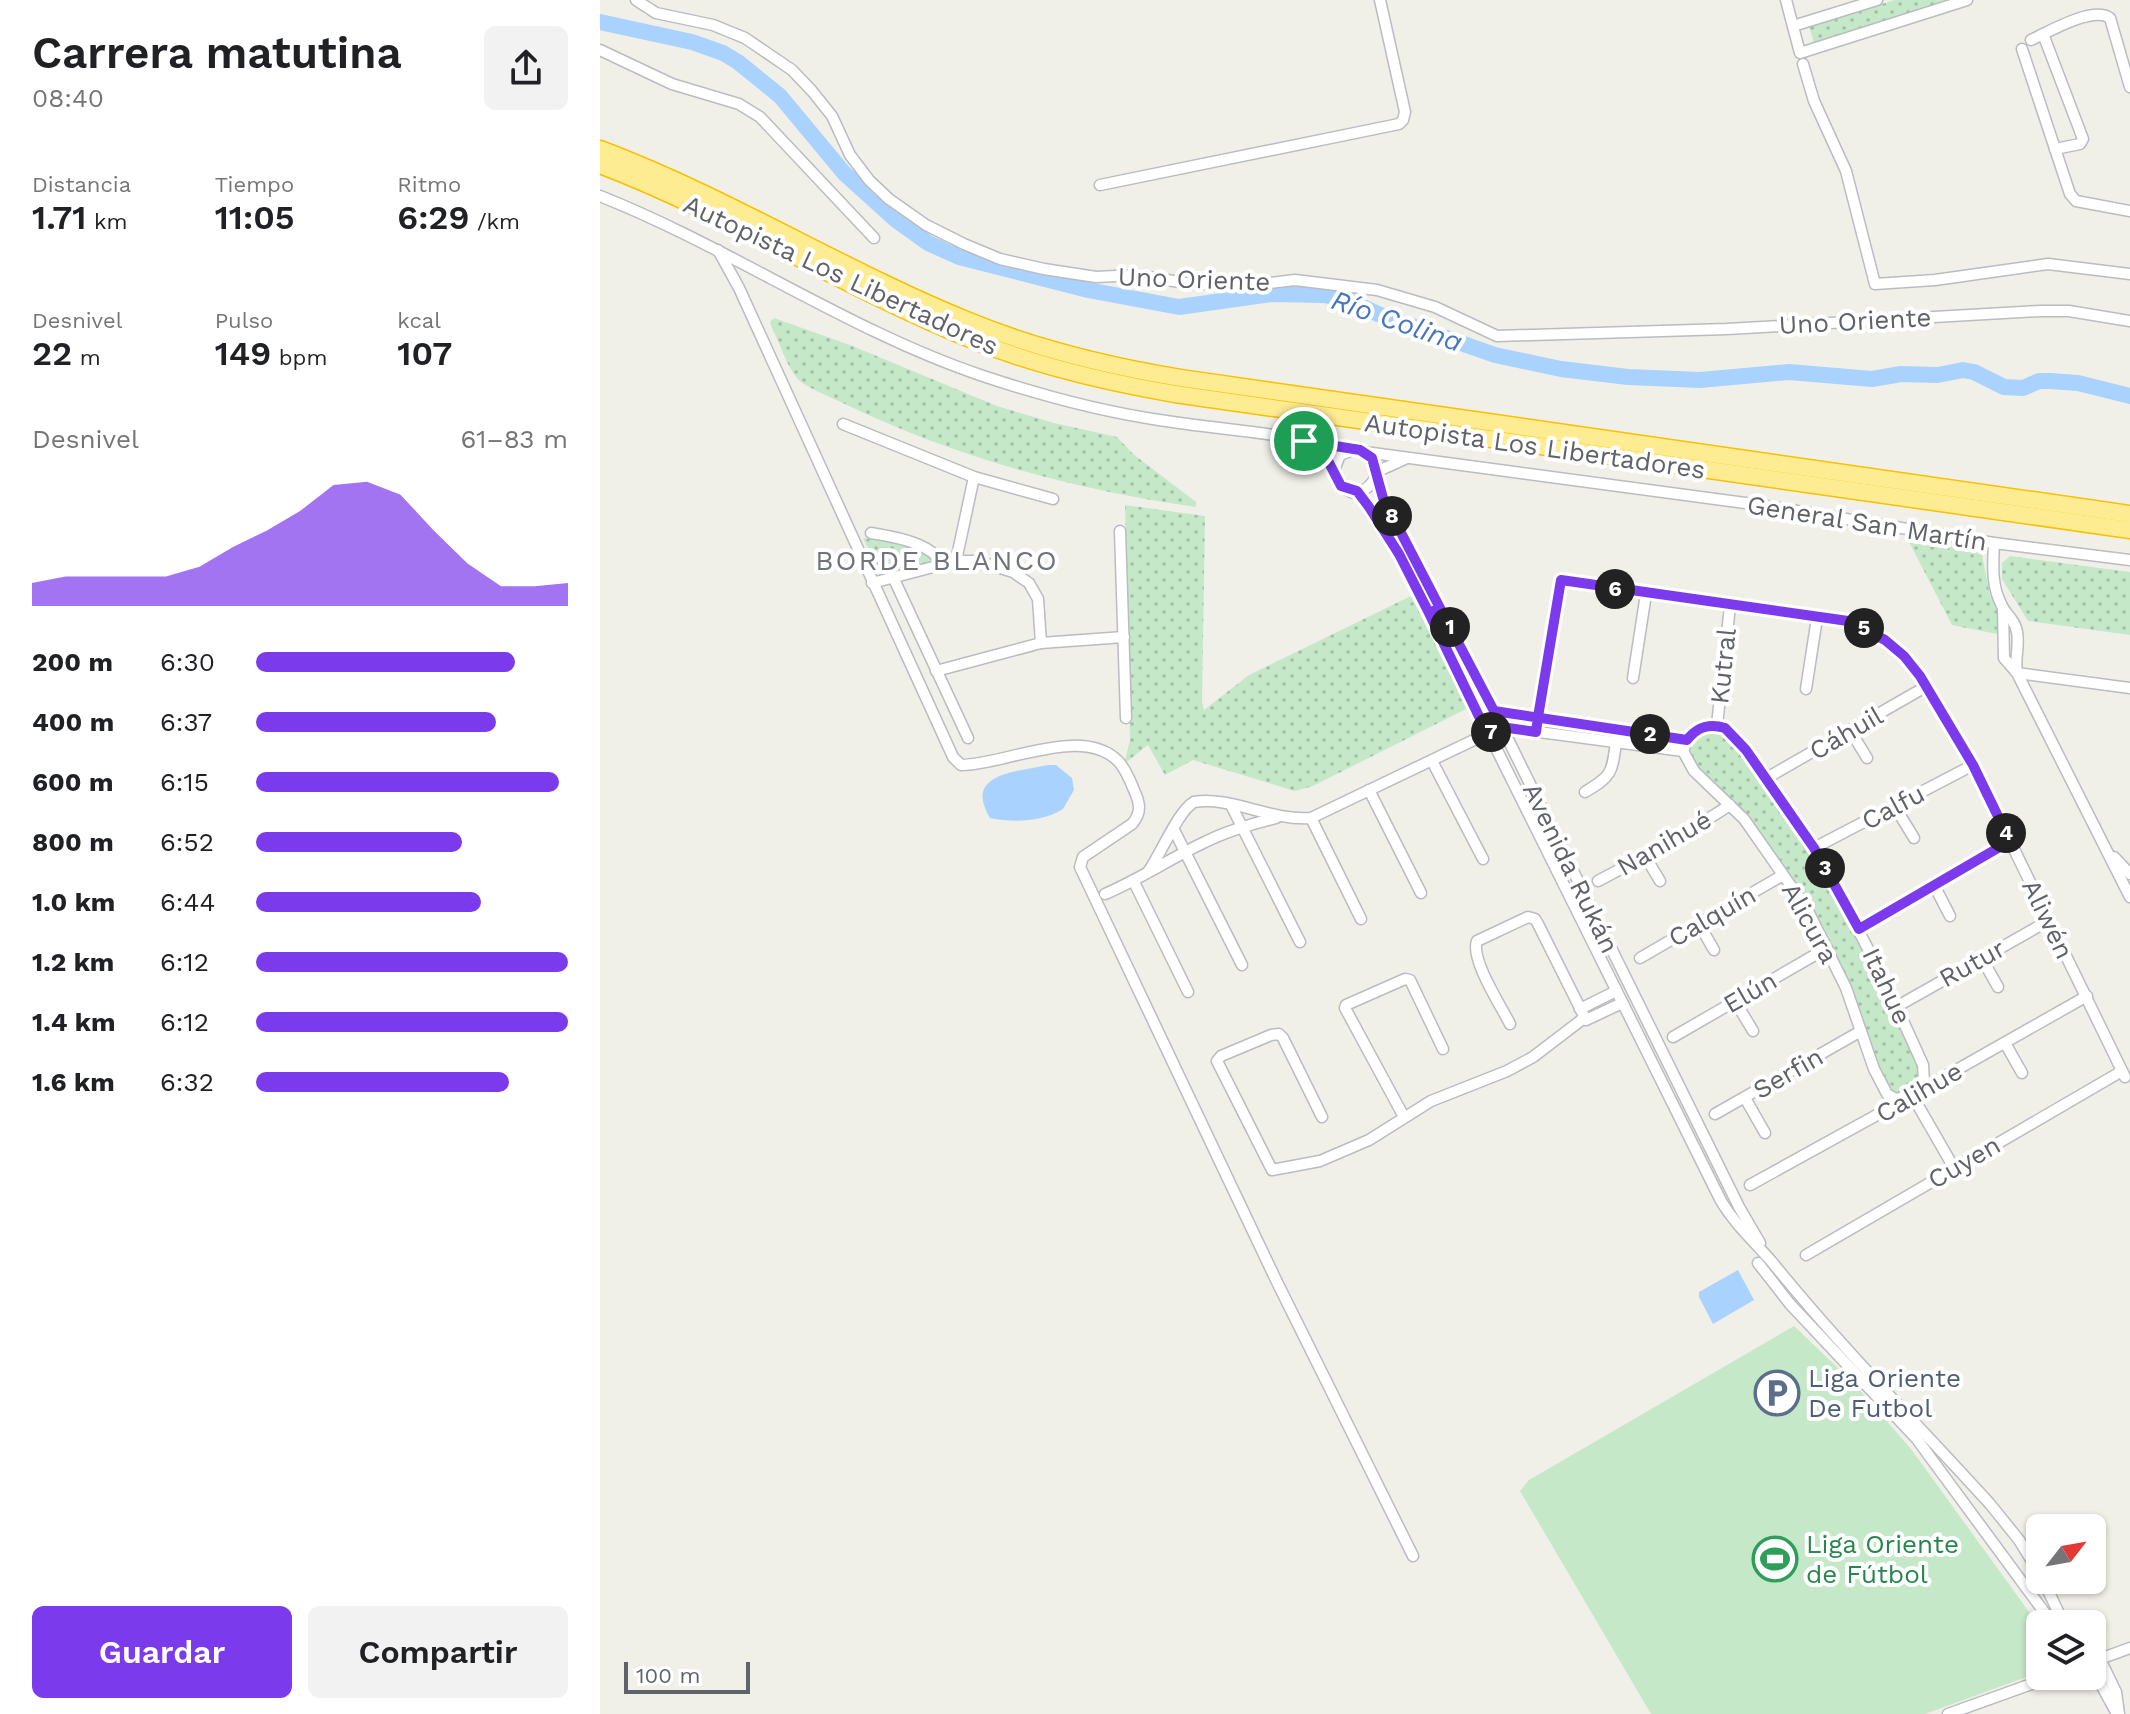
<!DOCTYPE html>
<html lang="es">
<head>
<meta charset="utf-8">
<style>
  body { margin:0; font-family:"Work Sans",sans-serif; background:#f2f2f2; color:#202124; height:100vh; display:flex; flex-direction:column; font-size:30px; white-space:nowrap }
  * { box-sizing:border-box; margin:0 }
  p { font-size:26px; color:#757577 }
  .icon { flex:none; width:44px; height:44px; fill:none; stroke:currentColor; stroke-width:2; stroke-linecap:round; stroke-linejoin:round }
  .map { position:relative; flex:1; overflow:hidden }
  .side { display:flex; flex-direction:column; background:#fff; width:600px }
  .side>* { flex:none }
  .needle { width:52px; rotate:59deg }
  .buttons { position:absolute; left:1426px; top:1514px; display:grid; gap:16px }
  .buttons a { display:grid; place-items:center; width:80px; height:80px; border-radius:12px; background:#fff; box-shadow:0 2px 6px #0004; font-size:40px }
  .scale { position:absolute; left:24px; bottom:20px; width:126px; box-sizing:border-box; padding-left:8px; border:4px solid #5f6268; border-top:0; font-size:22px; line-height:28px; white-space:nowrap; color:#5f6268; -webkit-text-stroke:6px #fff; paint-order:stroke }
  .pin { position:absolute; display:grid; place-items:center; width:68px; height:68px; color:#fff; margin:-34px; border:4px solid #fff; border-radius:50%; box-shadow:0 2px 8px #0007 }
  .km { position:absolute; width:40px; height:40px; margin:-20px; border-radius:50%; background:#222; color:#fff; font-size:22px; line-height:40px; text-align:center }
  .round { display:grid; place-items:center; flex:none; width:84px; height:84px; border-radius:12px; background:#f2f2f2 }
  .summary { display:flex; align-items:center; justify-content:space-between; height:136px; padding:0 32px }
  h1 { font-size:44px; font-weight:600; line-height:60px }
  .metrics { display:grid; grid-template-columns:repeat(3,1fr); gap:12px; height:136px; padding:8px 32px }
  .metrics div { display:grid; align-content:center }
  .metrics b { font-size:34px; font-weight:600 }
  .metrics small { font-size:22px; font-weight:400 }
  .metrics p { font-size:22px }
  .chart { height:224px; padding:16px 32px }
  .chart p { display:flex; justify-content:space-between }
  .chart svg { width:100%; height:144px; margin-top:8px; fill:#7c3aed; opacity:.7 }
  .button { display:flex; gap:16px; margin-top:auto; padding:16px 32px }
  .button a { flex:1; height:92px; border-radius:12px; background:#7c3aed; color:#fff; font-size:32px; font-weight:600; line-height:92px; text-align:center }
  .button a+a { background:#f2f2f2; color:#202124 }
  ul { padding:0 32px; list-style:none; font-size:26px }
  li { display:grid; grid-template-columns:128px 96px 1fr; align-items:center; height:60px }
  li i { height:20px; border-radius:10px; background:#7c3aed }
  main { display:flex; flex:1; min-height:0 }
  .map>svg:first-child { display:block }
  .green { fill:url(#green-dots) }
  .pitch { fill:#c5e8c8 }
  .water { fill:#aad2ff }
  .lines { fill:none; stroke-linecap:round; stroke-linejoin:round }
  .river { stroke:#aad2ff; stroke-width:16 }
  .minor-casing { stroke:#babcc1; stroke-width:13 }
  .highway-casing { stroke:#f9c000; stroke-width:19 }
  .minor { stroke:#fff; stroke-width:10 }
  .highway { stroke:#feec92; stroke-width:16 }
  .route-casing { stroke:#fff; stroke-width:16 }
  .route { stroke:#7c3aed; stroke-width:10 }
  .labels { text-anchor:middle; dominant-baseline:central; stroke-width:8; stroke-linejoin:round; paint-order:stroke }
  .street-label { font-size:26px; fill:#5f6268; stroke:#fff }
  .service-label { font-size:26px; fill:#4e5e75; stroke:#fff; text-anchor:start }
  .leisure-label { font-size:26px; fill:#27864d; stroke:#fff; text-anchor:start }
  .water-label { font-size:28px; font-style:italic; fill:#4676bd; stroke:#fff }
  .neighbourhood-label { font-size:28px; letter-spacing:2px; fill:#70747a; stroke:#fff }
</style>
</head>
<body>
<main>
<section class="side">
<div class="summary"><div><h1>Carrera matutina</h1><p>08:40</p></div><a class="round"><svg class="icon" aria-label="share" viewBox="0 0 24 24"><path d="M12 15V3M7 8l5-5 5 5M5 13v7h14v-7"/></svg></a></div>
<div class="metrics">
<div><p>Distancia</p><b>1.71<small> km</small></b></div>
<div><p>Tiempo</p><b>11:05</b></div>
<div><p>Ritmo</p><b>6:29<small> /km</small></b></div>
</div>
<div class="metrics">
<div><p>Desnivel</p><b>22<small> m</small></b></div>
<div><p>Pulso</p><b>149<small> bpm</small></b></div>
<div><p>kcal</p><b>107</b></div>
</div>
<div class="chart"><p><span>Desnivel</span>61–83 m</p>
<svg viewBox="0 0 160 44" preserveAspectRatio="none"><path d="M0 44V37L10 35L20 35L30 35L40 35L50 32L60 26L70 21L80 15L90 7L100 6L110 10L120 21L130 31L140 38L150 38L160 37V44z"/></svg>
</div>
<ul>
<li><b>200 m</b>6:30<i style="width:83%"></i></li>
<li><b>400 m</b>6:37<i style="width:77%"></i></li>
<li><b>600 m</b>6:15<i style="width:97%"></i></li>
<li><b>800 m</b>6:52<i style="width:66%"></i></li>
<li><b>1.0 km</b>6:44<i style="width:72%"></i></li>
<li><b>1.2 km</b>6:12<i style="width:100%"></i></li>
<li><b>1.4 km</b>6:12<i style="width:100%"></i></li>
<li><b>1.6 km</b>6:32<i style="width:81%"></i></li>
</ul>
<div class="button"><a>Guardar</a><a>Compartir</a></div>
</section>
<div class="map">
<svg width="1530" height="1714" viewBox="0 0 1530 1714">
  <defs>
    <pattern id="green-dots" width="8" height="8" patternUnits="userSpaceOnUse" patternTransform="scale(2)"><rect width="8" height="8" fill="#c5e8c8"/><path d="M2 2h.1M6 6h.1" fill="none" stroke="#a3bfa6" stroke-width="1.8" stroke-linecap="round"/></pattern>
  </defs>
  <rect width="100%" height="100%" fill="#f1f0e8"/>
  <!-- green -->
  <g class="green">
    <polygon points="1295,0 1351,0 1214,43 1209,26"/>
    <path d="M174,318L250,345L397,406L454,423L517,437L533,454L596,502V507C473,489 357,458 245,404C233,398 204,387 197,378C186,365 180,343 172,328L170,322Z"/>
    <polygon points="525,505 605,516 602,701 604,710 649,675 811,596 868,708 713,786 695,791 593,760 565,775 548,745 524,764 530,740"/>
    <polygon points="263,538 302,543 334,558 336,562 281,575"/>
    <polygon points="1308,540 1375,550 1382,555 1390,595 1399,607 1397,634 1352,625"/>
    <polygon points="1410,556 1530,572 1530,635 1428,621 1402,579 1402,563"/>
    <path d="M1113,727L1124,731L1164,783L1240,905L1310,1036L1323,1079L1306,1094L1293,1091L1278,1069L1242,966L1208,903L1095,766C1084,744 1091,733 1113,727Z"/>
  </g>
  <!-- pitch -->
  <polygon class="pitch" points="1194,1326 1238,1368 1232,1372 1236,1379 1231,1384 1240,1396 1256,1386 1311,1449 1440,1627 1440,1672 1325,1714 1051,1714 920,1491 929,1480"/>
  <!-- water -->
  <g class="water">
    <path d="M448,765H456L472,778L474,790L463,809C442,822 414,823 390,818C363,773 416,772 448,765Z"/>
    <polygon points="1138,1270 1154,1300 1113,1324 1099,1297 1099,1292"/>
  </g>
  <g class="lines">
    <!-- river -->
    <polyline class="river" points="0,22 92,42 123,53 138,62 180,96 244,173 296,220 328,243 359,257 488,290 579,307 672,294 724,295 748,300 778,314 895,355 961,369 1028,377 1100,380 1189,372 1272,379 1301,374 1338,375 1363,370 1374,372 1404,387 1423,388 1439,381 1450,381 1478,383 1530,396"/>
    <!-- minor casing -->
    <g class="minor-casing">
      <g id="minor">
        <polyline points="36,0 56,13 113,25 145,38 192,70 212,91 232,116 250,155 269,180 289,199 326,225 364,244 400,259 444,269 496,277 536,275 592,284 662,284 695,280 777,290 835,307 897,336 1127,329 1440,311 1469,311 1530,321"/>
        <polyline points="1186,0 1200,53 1367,0"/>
        <polyline points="1193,26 1277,0"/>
        <polyline points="1443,34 1483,139 1480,144 1455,149"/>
        <path d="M1431,40C1450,31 1493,6 1510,18L1530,87"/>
        <polyline points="1422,49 1470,194 1476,201 1530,211"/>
        <polyline points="0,50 72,84 139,104 160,117 274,238"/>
        <polyline points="1203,64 1214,101 1246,171 1275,284 1335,280 1448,264 1530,274"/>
        <polyline points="500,185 799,124 803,120 805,112 780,0"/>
        <path d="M0,196C131,248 249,331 383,376C440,395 499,411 559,420C622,430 688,433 750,450"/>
        <path d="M118,250L139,288L353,757L361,765C405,765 483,724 519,762C526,770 530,780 534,790C540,803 542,812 532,824L483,857L480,867L676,1280L813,1556"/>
        <polyline points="243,424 374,477 453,499"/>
        <path d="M710,443C718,448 724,453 729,461C737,474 745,505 768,487C785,473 773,452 755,449L740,455L734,470"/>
        <polyline points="765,452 1160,505 1394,543 1530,560"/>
        <polyline points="776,472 807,458"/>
        <polyline points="775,477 783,498 894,711 1139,1207 1160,1243"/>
        <path d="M757,491L806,567L1121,1201C1136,1226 1154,1241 1172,1262C1240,1346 1317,1424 1390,1504L1419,1540L1440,1574"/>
        <polyline points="520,531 526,718"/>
        <path d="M271,533C293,537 331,542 342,564"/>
        <path d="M1394,543C1393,565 1391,585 1402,606C1406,614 1414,620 1416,628C1421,643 1414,657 1417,673L1530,897"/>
        <polyline points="356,561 374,477"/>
        <polyline points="293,577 368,738"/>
        <polyline points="272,583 356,561 378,561 413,572 429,583 438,599 441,643"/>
        <polyline points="1403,608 1404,658 1417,673 1530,688"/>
        <polyline points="336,671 441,643 524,637"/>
        <polyline points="1033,678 1046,594"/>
        <polyline points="1206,689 1217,618"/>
        <polyline points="894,711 1087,740"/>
        <polyline points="1117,725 1130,606"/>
        <polyline points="1250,730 1267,758"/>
        <polyline points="936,732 961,580 1248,621 1276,634 1295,648 1313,666 1327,686 1373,765 1525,1077"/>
        <path d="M1083,751C1089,731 1103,721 1125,728C1145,744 1158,769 1174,790C1234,877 1280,968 1323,1065L1324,1082L1312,1095"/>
        <polyline points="1083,751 1094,771 1144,819 1207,909 1246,988 1274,1069 1287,1094 1296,1099 1312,1095"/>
        <polyline points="832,761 883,859"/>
        <polyline points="1165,779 1327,686"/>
        <polyline points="769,790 821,893"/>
        <path d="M985,792C1012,776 1012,773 1016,742"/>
        <polyline points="631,805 700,942"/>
        <polyline points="1295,807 1314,838"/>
        <polyline points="711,818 761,919"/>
        <polyline points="574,830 642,965"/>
        <polyline points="1214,848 1373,765"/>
        <polyline points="1045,856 1060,881"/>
        <polyline points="1514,857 1530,874"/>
        <path d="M548,872C561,854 578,811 594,802C631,796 670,821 711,818L901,727L1083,751"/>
        <polyline points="998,881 1075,840 1130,805"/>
        <polyline points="534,882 588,992"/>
        <polyline points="1334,885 1350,916"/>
        <path d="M505,894C540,879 571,858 605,842C627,831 651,824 676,818"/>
        <polyline points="1099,924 1114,950"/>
        <polyline points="1259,929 1410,841"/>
        <polyline points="1381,957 1398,987"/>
        <polyline points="1040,958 1183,875"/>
        <polyline points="1135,1001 1153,1031"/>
        <polyline points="1296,1007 1448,921"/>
        <polyline points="980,1009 1016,991"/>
        <path d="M910,1024C901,1006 870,959 877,941L928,917L935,919L938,924L986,1020L1022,1003"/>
        <polyline points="1073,1037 1227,948"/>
        <polyline points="1405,1043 1422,1073"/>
        <polyline points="1321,1090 1487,996"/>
        <polyline points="1312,1095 1354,1168"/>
        <polyline points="1145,1098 1165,1133"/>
        <polyline points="1115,1114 1261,1031"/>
        <polyline points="722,1117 683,1038 679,1034 671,1035 621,1056 617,1061 672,1170 720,1161 769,1140 831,1101 907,1071 933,1057 984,1018"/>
        <polyline points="804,1117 745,1008 746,1005 805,979 810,980 843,1049"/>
        <polyline points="1150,1185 1304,1100"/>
        <polyline points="1206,1255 1522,1071"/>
        <polyline points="1158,1263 1190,1304 1316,1438 1453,1624"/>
        <polyline points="1443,1580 1464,1624"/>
        <polyline points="1500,1659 1516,1692 1519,1714"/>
        <polyline points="1494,1661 1530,1648"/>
        <polyline points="1492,1668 1517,1714"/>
        <polyline points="1348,1714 1454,1676"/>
      </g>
    </g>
    <!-- highway casing -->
    <g class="highway-casing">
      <g id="highway">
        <path d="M0,149C128,197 243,270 369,321C437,349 508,366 581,378L1530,514"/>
        <path d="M0,165C128,214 243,287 370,339C436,366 505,382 575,394L1530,530"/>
      </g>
    </g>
    <!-- minor -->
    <use href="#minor" class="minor"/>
    <!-- highway -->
    <use href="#highway" class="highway"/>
  </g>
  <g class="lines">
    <!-- route casing -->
    <g class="route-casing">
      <path id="route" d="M704,441L725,455L741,486L757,491L769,507L799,554L829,613L840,608L894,711L1087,740C1097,727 1109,723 1125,728L1146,750L1214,848L1259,929L1410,841L1373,765L1320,676L1304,656L1285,640L1248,621L961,580L938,717L936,732L901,727L887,733L829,613L840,608L783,498L772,458L760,450L704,441"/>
    </g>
    <!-- route -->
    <use href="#route" class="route"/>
  </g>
  <!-- icons -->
  <defs>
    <g id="parking-ring" transform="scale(2.3)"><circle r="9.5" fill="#fff" stroke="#5c6f8a" stroke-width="1.5"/><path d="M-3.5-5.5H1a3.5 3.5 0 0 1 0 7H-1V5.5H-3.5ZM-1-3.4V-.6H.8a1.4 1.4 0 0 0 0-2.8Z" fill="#5c6f8a"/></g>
    <g id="stadium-ring" transform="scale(2.3)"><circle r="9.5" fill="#fff" stroke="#2e9e5b" stroke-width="1.5"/><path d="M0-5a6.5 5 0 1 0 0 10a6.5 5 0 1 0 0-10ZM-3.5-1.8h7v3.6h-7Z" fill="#2e9e5b"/></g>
  </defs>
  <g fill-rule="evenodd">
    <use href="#parking-ring" x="1177" y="1393"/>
    <use href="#stadium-ring" x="1175" y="1559"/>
  </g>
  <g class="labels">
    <!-- street labels -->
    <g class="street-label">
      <text transform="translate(241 275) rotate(25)">Autopista Los Libertadores</text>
      <text transform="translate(594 279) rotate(2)">Uno Oriente</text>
      <text transform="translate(1255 321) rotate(-3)">Uno Oriente</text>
      <text transform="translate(935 446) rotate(8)">Autopista Los Libertadores</text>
      <text transform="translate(1267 523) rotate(9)">General San Martín</text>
      <text transform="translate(1123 666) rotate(-84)">Kutral</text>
      <text transform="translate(1246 733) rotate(-30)">Cáhuil</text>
      <text transform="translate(1293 807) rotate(-28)">Calfu</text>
      <text transform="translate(1064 843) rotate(-30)">Nanihué</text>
      <text transform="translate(971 868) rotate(64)">Avenida Rukán</text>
      <text transform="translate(1112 916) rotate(-30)">Calquín</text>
      <text transform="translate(1448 919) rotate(64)">Aliwén</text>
      <text transform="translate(1210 923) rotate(61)">Alicura</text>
      <text transform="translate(1372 963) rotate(-29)">Rutur</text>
      <text transform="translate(1287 986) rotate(65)">Itahue</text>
      <text transform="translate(1150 992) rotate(-30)">Elún</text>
      <text transform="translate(1188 1073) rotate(-30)">Serfin</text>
      <text transform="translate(1319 1092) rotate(-30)">Calihue</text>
      <text transform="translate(1364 1162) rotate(-30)">Cuyen</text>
    </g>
    <!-- service labels -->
    <g class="service-label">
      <text x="1208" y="1378">Liga Oriente<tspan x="1208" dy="30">De Futbol</tspan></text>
    </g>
    <!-- leisure labels -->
    <g class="leisure-label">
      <text x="1206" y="1544">Liga Oriente<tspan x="1206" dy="30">de Fútbol</tspan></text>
    </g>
    <!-- water labels -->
    <g class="water-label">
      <text transform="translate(797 321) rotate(19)">Río Colina</text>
    </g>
    <!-- neighbourhood labels -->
    <g class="neighbourhood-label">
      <text x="337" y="560">BORDE BLANCO</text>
    </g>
  </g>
</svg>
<div class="buttons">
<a><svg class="needle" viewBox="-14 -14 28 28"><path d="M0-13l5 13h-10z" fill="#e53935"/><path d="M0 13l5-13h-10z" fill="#757577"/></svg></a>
<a><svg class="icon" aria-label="layers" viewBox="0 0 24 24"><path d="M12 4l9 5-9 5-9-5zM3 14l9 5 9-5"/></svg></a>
</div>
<div class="scale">100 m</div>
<div class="pin" style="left:704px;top:441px;background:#1e9e55"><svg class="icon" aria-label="arrive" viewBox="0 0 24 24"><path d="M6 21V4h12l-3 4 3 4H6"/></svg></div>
<b class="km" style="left:850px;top:627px">1</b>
<b class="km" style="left:1050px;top:734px">2</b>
<b class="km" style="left:1225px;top:868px">3</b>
<b class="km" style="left:1406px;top:833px">4</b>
<b class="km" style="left:1264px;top:628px">5</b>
<b class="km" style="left:1015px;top:589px">6</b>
<b class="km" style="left:891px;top:732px">7</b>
<b class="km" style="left:792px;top:516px">8</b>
</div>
</main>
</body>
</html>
